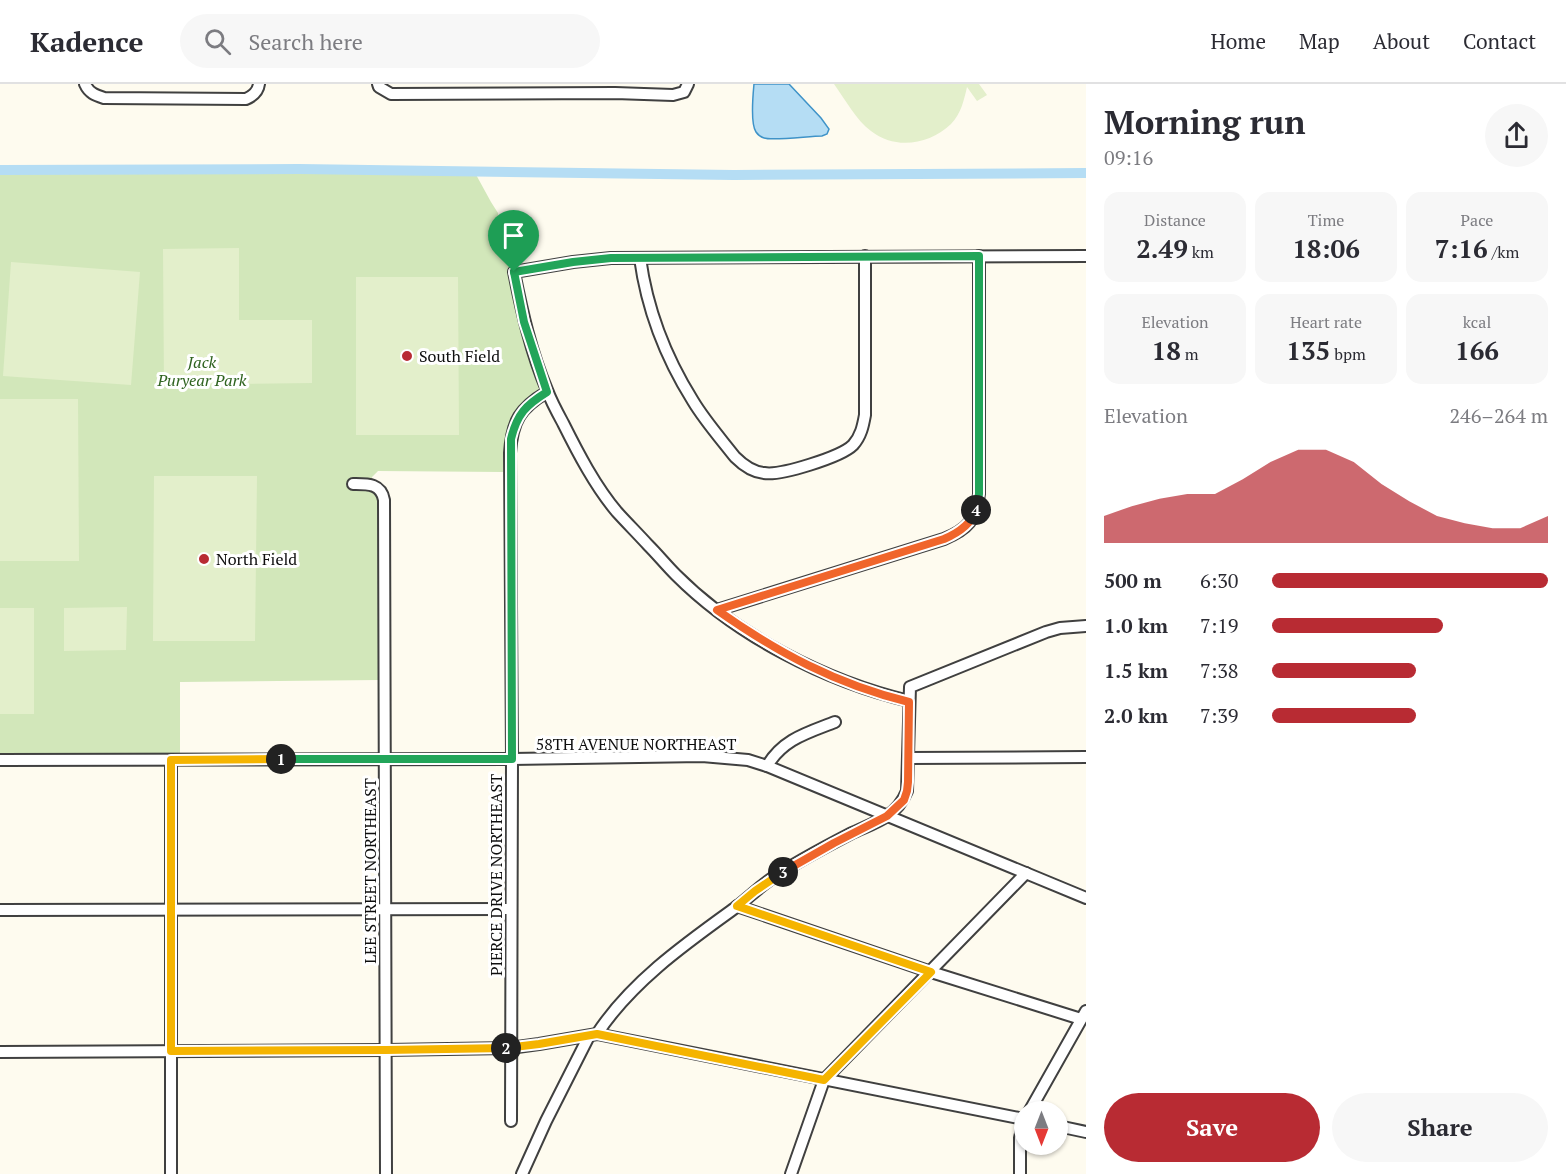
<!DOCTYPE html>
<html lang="en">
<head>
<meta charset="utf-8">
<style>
  body { margin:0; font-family:"PT Serif",serif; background:#f7f7f7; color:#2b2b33; height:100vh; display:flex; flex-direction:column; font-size:22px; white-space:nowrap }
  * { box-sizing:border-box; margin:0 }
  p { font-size:20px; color:#7c7c81 }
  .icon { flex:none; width:33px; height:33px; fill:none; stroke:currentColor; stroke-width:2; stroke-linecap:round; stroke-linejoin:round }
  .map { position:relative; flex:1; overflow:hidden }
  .panel { display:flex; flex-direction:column; background:#fff; width:480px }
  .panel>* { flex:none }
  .needle { width:39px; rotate:180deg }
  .fabs { position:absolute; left:1014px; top:1017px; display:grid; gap:12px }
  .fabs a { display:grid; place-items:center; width:54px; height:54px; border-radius:50%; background:#fff; box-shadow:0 2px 4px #0004; font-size:30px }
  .pin { position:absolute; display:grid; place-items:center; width:51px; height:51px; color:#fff; margin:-62px -26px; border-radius:50% 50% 50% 0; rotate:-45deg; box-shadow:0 0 6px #0007 }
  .pin .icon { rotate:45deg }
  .km { position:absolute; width:30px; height:30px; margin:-15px; border-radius:50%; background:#222; color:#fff; font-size:16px; line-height:30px; text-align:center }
  .round { display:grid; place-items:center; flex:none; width:63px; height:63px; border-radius:32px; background:#f7f7f7 }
  .summary { display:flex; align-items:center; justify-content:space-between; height:102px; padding:0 18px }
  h1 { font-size:33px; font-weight:800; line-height:45px }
  .stats { display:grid; grid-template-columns:repeat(3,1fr); gap:9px; height:102px; padding:6px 18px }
  .stats div { display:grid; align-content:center; border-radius:15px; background:#f7f7f7; text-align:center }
  .stats b { font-size:26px; font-weight:800 }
  .stats small { font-size:16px; font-weight:400 }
  .stats p { font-size:16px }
  .chart { height:168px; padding:12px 18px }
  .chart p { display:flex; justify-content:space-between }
  .chart svg { width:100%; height:108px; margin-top:6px; fill:#b82b33; opacity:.7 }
  .cta { display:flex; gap:12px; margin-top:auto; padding:12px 18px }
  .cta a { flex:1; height:69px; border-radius:36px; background:#b82b33; color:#fff; font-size:24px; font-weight:800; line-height:69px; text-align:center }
  .cta a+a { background:#f7f7f7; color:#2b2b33 }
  ul { padding:0 18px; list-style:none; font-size:20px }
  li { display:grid; grid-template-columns:96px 72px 1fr; align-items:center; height:45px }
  li i { height:15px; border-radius:8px; background:#b82b33 }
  header { display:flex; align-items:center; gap:36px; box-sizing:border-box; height:84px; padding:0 30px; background:#fff; border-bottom:2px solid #e1e1e2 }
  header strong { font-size:28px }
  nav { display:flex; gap:33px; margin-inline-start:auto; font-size:21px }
  .search { width:420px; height:54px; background:#f7f7f7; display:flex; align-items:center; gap:15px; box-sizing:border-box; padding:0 21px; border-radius:33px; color:#7c7c81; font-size:22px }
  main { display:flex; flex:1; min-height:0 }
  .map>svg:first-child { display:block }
  .green { fill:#d2e7ba }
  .pitch { fill:#e3efcb }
  .water { fill:#b5ddf4; stroke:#3f93c8; stroke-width:1.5 }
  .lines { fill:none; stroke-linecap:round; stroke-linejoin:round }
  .canal { stroke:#b5ddf4; stroke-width:10 }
  .street-casing { stroke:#404040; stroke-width:14 }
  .street { stroke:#fff; stroke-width:10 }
  .split-1-casing { stroke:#fff; stroke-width:12 }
  .split-2-casing { stroke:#fff; stroke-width:12 }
  .split-3-casing { stroke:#fff; stroke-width:12 }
  .split-4-casing { stroke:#fff; stroke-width:12 }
  .split-5-casing { stroke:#fff; stroke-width:12 }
  .split-1 { stroke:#22a559; stroke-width:8 }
  .split-2 { stroke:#f5b400; stroke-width:8 }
  .split-3 { stroke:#f5b400; stroke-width:8 }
  .split-4 { stroke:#f0652b; stroke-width:8 }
  .split-5 { stroke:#22a559; stroke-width:8 }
  .poi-dot { fill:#b82b33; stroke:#fff; stroke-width:2 }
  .labels { text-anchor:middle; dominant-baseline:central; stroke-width:6; stroke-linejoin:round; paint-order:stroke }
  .poi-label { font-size:16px; fill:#0d0d0d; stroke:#fff; text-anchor:start }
  .park-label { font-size:16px; font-style:italic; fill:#2f6320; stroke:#fff }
  .street-label { font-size:16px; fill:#0d0d0d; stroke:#fff }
</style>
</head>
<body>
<header>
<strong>Kadence</strong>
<div class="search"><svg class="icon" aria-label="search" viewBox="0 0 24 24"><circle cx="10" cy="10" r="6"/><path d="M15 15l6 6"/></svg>Search here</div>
<nav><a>Home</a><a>Map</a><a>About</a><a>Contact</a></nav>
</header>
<main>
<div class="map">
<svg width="1086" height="1090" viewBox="0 0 1086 1090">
  <rect width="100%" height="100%" fill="#fefbef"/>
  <!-- green -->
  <path class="green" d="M60,85L474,87L491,118L498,129L501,160L509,183L525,252L540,302C536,311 529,314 523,320C503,338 504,363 503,388L378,387L372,393L373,407L376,408L379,415V596L180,598V671H0V86Z"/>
  <!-- pitch -->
  <g class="pitch">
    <path d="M834,0H979L987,11L977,17L967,3C964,16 961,30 951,40C929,61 895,66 871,47C856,36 845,15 834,0Z"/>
    <polygon points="239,164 239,236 312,236 312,299 164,301 163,165"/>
    <polygon points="11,178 140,188 131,301 3,292"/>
    <polygon points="356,193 458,193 459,351 356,351"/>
    <polygon points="0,315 78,315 79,477 0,477"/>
    <polygon points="154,392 257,392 255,557 153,557"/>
    <polygon points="127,523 126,566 64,567 64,524"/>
    <rect x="0" y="524" width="34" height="106"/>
  </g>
  <!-- water -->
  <path class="water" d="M754,0H789L821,34L829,45L827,50L822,52C810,52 773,57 764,54C761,53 758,51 756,48C750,39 753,11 754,0Z"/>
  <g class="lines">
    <!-- canal -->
    <polyline class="canal" points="0,86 299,85 734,91 1086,89"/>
    <!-- street casing -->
    <g class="street-casing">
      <g id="street">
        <path d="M85,0C89,9 95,11 104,14L246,15C253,12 258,8 259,0"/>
        <polyline points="378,0 379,3 391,10 615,9 673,11 684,8 688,0"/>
        <path d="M640,174C647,225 666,274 693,317C705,337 721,355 735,373C743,381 752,388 764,389C780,392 841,373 853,361C861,352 863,342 865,331V172"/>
        <path d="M353,400C367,400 381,399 384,416L386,1090"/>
        <path d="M717,526L944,455C968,445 976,436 979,410V172"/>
        <path d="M909,617C825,597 737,552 676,491C666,481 658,471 648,461C638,450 627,439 617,428C595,402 578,369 563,339C557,328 551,317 547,306C531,268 522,228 514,188L573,178L611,174L1086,172"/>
        <polyline points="908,674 1086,673"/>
        <polyline points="0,676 512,675 702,672 748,676 767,682 1086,814"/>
        <path d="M767,682C783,655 807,649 835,638"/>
        <polyline points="737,822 931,888 1081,935"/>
        <polyline points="0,826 511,825"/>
        <path d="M597,950C631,898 685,860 735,824C747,815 758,804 771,795C796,778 823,764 850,750C862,744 877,739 887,732C896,726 903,717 907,707L910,603L1046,548L1060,544L1086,542"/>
        <polyline points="0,968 386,966 510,964 539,960 597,950 1024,1035"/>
        <polyline points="1029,1028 1086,927"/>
        <path d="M511,1037L512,675L510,369C512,337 520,324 547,308"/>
        <polyline points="1058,1042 1086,1048"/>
        <polyline points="171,1090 171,676"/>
        <polyline points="522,1090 546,1037 589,952"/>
        <polyline points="791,1090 824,996 1026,789"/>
        <polyline points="1020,1090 1020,1054 1024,1036"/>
      </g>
    </g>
    <!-- street -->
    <use href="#street" class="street"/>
  </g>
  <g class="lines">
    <!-- split-1 casing -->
    <g class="split-1-casing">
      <path id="split-1" d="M281,675H512L511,355C517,330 526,321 547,308L524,238L514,188"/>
    </g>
    <!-- split-2 casing -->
    <g class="split-2-casing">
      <polyline id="split-2" points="281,675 171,676 171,967 386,966 506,964"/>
    </g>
    <!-- split-3 casing -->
    <g class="split-3-casing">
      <polyline id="split-3" points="506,964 539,960 597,950 824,996 931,888 737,822 755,807 783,788"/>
    </g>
    <!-- split-4 casing -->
    <g class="split-4-casing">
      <path id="split-4" d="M783,788L834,759L887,732L904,716L907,707L908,698L909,618C836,600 778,569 717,526L944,455C958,449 971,441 976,426"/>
    </g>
    <!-- split-5 casing -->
    <g class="split-5-casing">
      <polyline id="split-5" points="514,188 573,178 611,174 979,172 979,410 976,426"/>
    </g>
    <!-- split-1 -->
    <use href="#split-1" class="split-1"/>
    <!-- split-2 -->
    <use href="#split-2" class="split-2"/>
    <!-- split-3 -->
    <use href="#split-3" class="split-3"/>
    <!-- split-4 -->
    <use href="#split-4" class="split-4"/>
    <!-- split-5 -->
    <use href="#split-5" class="split-5"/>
  </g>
  <!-- markers -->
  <g class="poi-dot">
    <circle cx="407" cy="272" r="6"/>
    <circle cx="204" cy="475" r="6"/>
  </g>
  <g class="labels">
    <!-- poi labels -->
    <g class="poi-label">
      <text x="419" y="272">South Field</text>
      <text x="216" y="475">North Field</text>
    </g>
    <!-- park labels -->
    <g class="park-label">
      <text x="202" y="278">Jack<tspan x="202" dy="18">Puryear Park</tspan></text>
    </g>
    <!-- street labels -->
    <g class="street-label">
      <text x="636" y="660">58TH AVENUE NORTHEAST</text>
      <text transform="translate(370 787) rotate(-90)">LEE STREET NORTHEAST</text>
      <text transform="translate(496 791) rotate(-90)">PIERCE DRIVE NORTHEAST</text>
    </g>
  </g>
</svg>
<div class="fabs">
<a><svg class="needle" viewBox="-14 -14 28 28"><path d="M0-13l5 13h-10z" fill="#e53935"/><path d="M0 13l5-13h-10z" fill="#7c7c81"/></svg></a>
</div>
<div class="pin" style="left:514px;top:188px;background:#1e9e55"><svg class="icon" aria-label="arrive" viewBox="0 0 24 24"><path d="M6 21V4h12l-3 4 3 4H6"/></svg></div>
<b class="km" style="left:281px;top:675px">1</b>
<b class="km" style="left:506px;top:964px">2</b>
<b class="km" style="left:783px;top:788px">3</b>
<b class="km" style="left:976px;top:426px">4</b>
</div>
<section class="panel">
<div class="summary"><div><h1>Morning run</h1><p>09:16</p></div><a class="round"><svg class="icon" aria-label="share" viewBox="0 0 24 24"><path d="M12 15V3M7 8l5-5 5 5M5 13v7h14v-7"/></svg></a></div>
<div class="stats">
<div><p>Distance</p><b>2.49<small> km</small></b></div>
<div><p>Time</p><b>18:06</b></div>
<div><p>Pace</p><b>7:16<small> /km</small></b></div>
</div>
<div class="stats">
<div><p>Elevation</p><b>18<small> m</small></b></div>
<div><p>Heart rate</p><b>135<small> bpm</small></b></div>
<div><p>kcal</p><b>166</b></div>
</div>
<div class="chart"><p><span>Elevation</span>246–264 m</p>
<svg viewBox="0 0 160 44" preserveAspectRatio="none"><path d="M0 44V33L10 29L20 26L30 24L40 24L50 18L60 11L70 6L80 6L90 11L100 20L110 27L120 33L130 36L140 38L150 38L160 33V44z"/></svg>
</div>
<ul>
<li><b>500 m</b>6:30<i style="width:100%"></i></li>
<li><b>1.0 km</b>7:19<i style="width:62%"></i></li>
<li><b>1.5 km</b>7:38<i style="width:52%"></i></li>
<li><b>2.0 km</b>7:39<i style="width:52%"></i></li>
</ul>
<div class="cta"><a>Save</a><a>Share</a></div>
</section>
</main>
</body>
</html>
